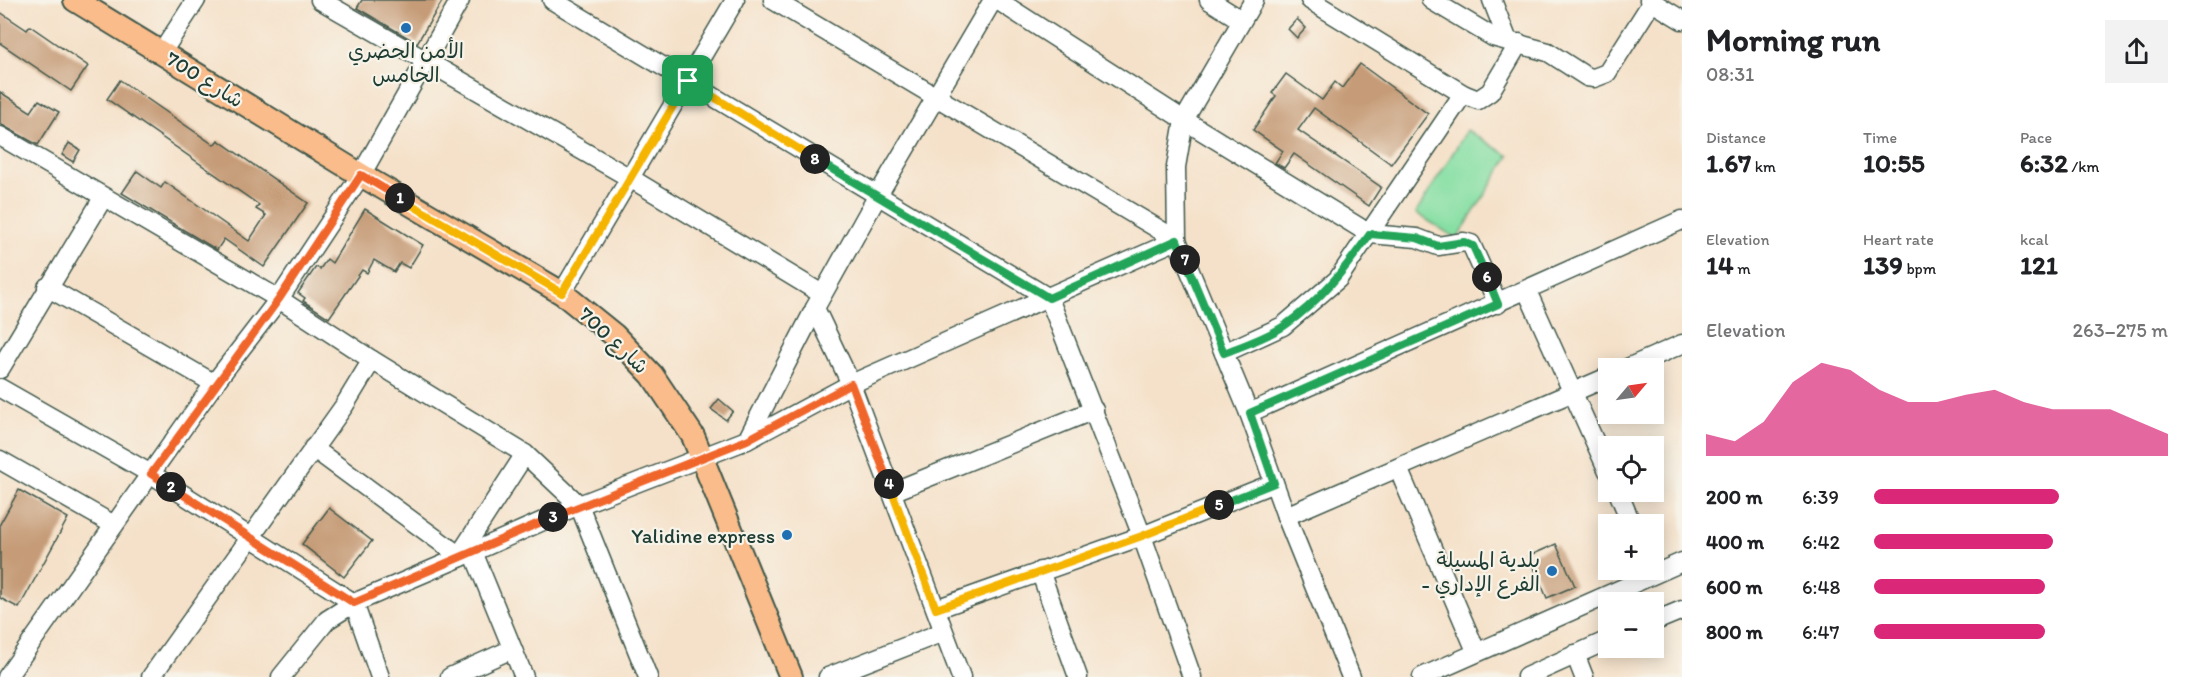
<!DOCTYPE html>
<html lang="en">
<head>
<meta charset="utf-8">
<style>
  body { margin:0; font-family:Itim,"Playpen Sans Arabic",sans-serif; background:#f2f2f2; color:#202124; height:100vh; display:flex; flex-direction:column; font-size:22px; white-space:nowrap }
  * { box-sizing:border-box; margin:0 }
  p { font-size:20px; color:#757577 }
  .icon { flex:none; width:33px; height:33px; fill:none; stroke:currentColor; stroke-width:2; stroke-linecap:round; stroke-linejoin:round }
  .map { position:relative; flex:1; overflow:hidden }
  .drawer { display:flex; flex-direction:column; background:#fff; width:510px }
  .drawer>* { flex:none }
  .needle { width:39px; rotate:61deg }
  .buttons { position:absolute; left:1598px; top:358px; display:grid; gap:12px }
  .buttons a { display:grid; place-items:center; width:66px; height:66px; border-radius:0px; background:#fff; box-shadow:0 3px 15px #0003; font-size:30px }
  .pin { position:absolute; display:grid; place-items:center; width:51px; height:51px; color:#fff; margin:-26px; border-radius:12px; box-shadow:0 3px 9px #0006 }
  .km { position:absolute; width:30px; height:30px; margin:-15px; border-radius:50%; background:#222; color:#fff; font-size:16px; line-height:30px; text-align:center }
  .round { display:grid; place-items:center; flex:none; width:63px; height:63px; border-radius:0px; background:#f2f2f2 }
  .head { display:flex; align-items:center; justify-content:space-between; height:102px; padding:0 24px }
  h1 { font-size:33px; font-weight:700; line-height:45px }
  .metrics { display:grid; grid-template-columns:repeat(3,1fr); gap:9px; height:102px; padding:6px 24px }
  .metrics div { display:grid; align-content:center }
  .metrics b { font-size:26px; font-weight:700 }
  .metrics small { font-size:16px; font-weight:400 }
  .metrics p { font-size:16px }
  .chart { height:168px; padding:12px 24px }
  .chart p { display:flex; justify-content:space-between }
  .chart svg { width:100%; height:108px; margin-top:6px; fill:#db2777; opacity:.7 }
  ul { padding:0 24px; list-style:none; font-size:20px }
  li { display:grid; grid-template-columns:96px 72px 1fr; align-items:center; height:45px }
  li i { height:15px; border-radius:8px; background:#db2777 }
  main { display:flex; flex:1; min-height:0 }
  .map>svg:first-child { display:block }
  .green { fill:#87dfa4; stroke:#538e6c; stroke-width:1.5 }
  .building { fill:#c69c78 }
  .lines { fill:none; stroke-linecap:round; stroke-linejoin:round }
  .minor-casing { stroke:#3f564a; stroke-width:21 }
  .major-casing { stroke:#3f564a; stroke-width:26 }
  .minor { stroke:#fff; stroke-width:18 }
  .major { stroke:#f9bc8a; stroke-width:22 }
  .split-1-casing { stroke:#fff; stroke-width:12 }
  .split-2-casing { stroke:#fff; stroke-width:12 }
  .split-3-casing { stroke:#fff; stroke-width:12 }
  .split-4-casing { stroke:#fff; stroke-width:12 }
  .split-5-casing { stroke:#fff; stroke-width:12 }
  .split-6-casing { stroke:#fff; stroke-width:12 }
  .split-7-casing { stroke:#fff; stroke-width:12 }
  .split-8-casing { stroke:#fff; stroke-width:12 }
  .split-9-casing { stroke:#fff; stroke-width:12 }
  .split-1 { stroke:#f5b400; stroke-width:8 }
  .split-2 { stroke:#f0652b; stroke-width:8 }
  .split-3 { stroke:#f0652b; stroke-width:8 }
  .split-4 { stroke:#f0652b; stroke-width:8 }
  .split-5 { stroke:#f5b400; stroke-width:8 }
  .split-6 { stroke:#22a559; stroke-width:8 }
  .split-7 { stroke:#22a559; stroke-width:8 }
  .split-8 { stroke:#22a559; stroke-width:8 }
  .split-9 { stroke:#f5b400; stroke-width:8 }
  .poi-dot { fill:#1f6fb2; stroke:#f7f3e8; stroke-width:2 }
  .labels { text-anchor:middle; dominant-baseline:central; stroke-width:4.5; stroke-linejoin:round; paint-order:stroke }
  .poi-label { font-size:21px; fill:#1f3d34; stroke:#f7f3e8; text-anchor:end }
  .street-label { font-size:21px; fill:#1f3d34; stroke:#f7f3e8 }
</style>
</head>
<body>
<main>
<div class="map">
<svg width="1682" height="677" viewBox="0 0 1682 677">
  <rect width="100%" height="100%" fill="#f7f3e8"/>
  <filter id="ink" filterUnits="userSpaceOnUse"><feTurbulence type="fractalNoise" baseFrequency=".0167" numOctaves="2"/><feDisplacementMap in="SourceGraphic" scale="12" xChannelSelector="R" yChannelSelector="G"/><feConvolveMatrix kernelMatrix="1 2 1 2 8 2 1 2 1" color-interpolation-filters="sRGB"/></filter>
  <filter id="wash" filterUnits="userSpaceOnUse"><feTurbulence type="fractalNoise" baseFrequency=".008" numOctaves="4" result="noise"/><feDisplacementMap in="SourceGraphic" scale="24" xChannelSelector="R" yChannelSelector="G"/><feGaussianBlur stdDeviation="1.35" result="paint"/><feColorMatrix in="noise" values="0 0 0 0 0 0 0 0 0 0 0 0 0 0 0 0 0 1.4 0 .05"/><feComposite in="paint" operator="in"/></filter>
  <g filter="url(#wash)">
    <rect width="100%" height="100%" fill="#f5e1c9"/>
    <!-- green -->
    <polygon class="green" points="1467,130 1509,156 1457,239 1416,213"/>
    <g id="blocks">
      <!-- building -->
      <g class="building">
        <polygon points="362,0 443,0 417,43 357,8"/>
        <polygon points="0,12 27,30 30,26 88,66 71,91 0,43"/>
        <polygon points="1297,19 1306,28 1297,38 1288,29"/>
        <polygon points="1360,64 1428,114 1391,164 1314,108 1298,130 1381,187 1369,206 1294,154 1284,168 1275,163 1283,151 1253,130 1276,96 1272,93 1286,74 1322,100 1335,82 1342,88"/>
        <polygon points="120,80 214,145 218,140 308,203 264,267 224,239 217,250 122,193 137,171 161,188 165,182 249,241 266,215 256,209 259,205 107,99"/>
        <polygon points="0,92 31,112 39,100 59,112 38,145 0,124"/>
        <polygon points="69,143 80,150 73,162 62,155"/>
        <polygon points="365,209 423,245 409,268 400,263 394,272 374,260 367,273 362,270 329,318 303,301 305,298 298,293 316,267 320,269 327,259 332,263"/>
        <polygon points="719,399 733,411 726,420 711,409"/>
        <polygon points="19,490 68,518 19,608 0,598 0,524"/>
        <polygon points="329,508 372,541 344,577 302,544"/>
        <polygon points="1556,544 1575,586 1547,598 1529,556"/>
      </g>
    </g>
  </g>
  <g filter="url(#ink)">
    <use href="#blocks" fill-opacity="0" stroke="#3f564a" stroke-width="1.5"/>
    <g class="lines">
      <!-- minor casing -->
      <g class="minor-casing">
        <g id="minor">
          <polyline points="320,0 630,178 822,294"/>
          <polyline points="552,0 1049,298 1142,536 1192,677"/>
          <polyline points="773,0 1177,240"/>
          <polyline points="997,0 1184,120 1254,0"/>
          <polyline points="1209,0 1241,20"/>
          <polyline points="1310,0 1463,94 1478,100 1490,92 1519,43"/>
          <polyline points="1431,0 1493,37 1548,52 1587,77 1594,78 1607,73 1652,2"/>
          <polyline points="1492,0 1508,41"/>
          <polyline points="1649,0 1682,20"/>
          <polyline points="162,52 196,0"/>
          <polyline points="0,136 279,299 216,381 7,677"/>
          <polyline points="47,287 215,384"/>
          <polyline points="1527,291 1608,471"/>
          <polyline points="562,293 735,0"/>
          <polyline points="1224,353 1283,326 1338,279 1463,94"/>
          <polyline points="372,360 525,454 579,505 648,677"/>
          <polyline points="0,369 103,198"/>
          <polyline points="1625,369 1682,344"/>
          <polyline points="0,388 151,474 354,603 380,677"/>
          <polyline points="1249,413 1682,220"/>
          <polyline points="747,440 815,308"/>
          <polyline points="313,448 461,557"/>
          <polyline points="0,460 114,525"/>
          <polyline points="1398,468 1476,651"/>
          <polyline points="892,492 1094,410"/>
          <polyline points="1618,492 1632,525"/>
          <polyline points="1286,516 1608,377"/>
          <polyline points="473,552 579,505 747,440 851,384 1177,240"/>
          <polyline points="459,556 525,454"/>
          <polyline points="1040,571 1078,677"/>
          <polyline points="936,609 1142,536 1274,483"/>
          <polyline points="1653,622 1682,610"/>
          <polyline points="1575,654 1584,677"/>
          <polyline points="151,677 344,406 372,360 279,299 361,175 460,0"/>
          <polyline points="281,677 327,620 354,603 473,552 524,677"/>
          <polyline points="450,677 512,649"/>
          <polyline points="828,677 943,632"/>
          <polyline points="961,677 851,384 815,308 878,195 993,0"/>
          <polyline points="1351,677 1286,516 1249,413 1177,240 1176,167 1184,120 1370,234 1417,238 1438,246 1464,242 1471,244 1498,304"/>
          <polyline points="1422,677 1682,562"/>
          <polyline points="1526,677 1608,640"/>
        </g>
      </g>
      <!-- major casing -->
      <g class="major-casing">
        <polyline id="major" points="75,0 361,175 562,293 614,335 652,375 693,436 791,677"/>
      </g>
      <!-- minor -->
      <use href="#minor" class="minor"/>
      <!-- major -->
      <use href="#major" class="major"/>
    </g>
  </g>
  <g class="lines" filter="url(#ink)">
    <!-- split-1 casing -->
    <g class="split-1-casing">
      <polyline id="split-1" points="400,198 562,293 688,81"/>
    </g>
    <!-- split-2 casing -->
    <g class="split-2-casing">
      <polyline id="split-2" points="171,487 151,474 279,299 361,175 400,198"/>
    </g>
    <!-- split-3 casing -->
    <g class="split-3-casing">
      <polyline id="split-3" points="171,487 354,603 553,517"/>
    </g>
    <!-- split-4 casing -->
    <g class="split-4-casing">
      <polyline id="split-4" points="553,517 747,440 851,384 889,484"/>
    </g>
    <!-- split-5 casing -->
    <g class="split-5-casing">
      <polyline id="split-5" points="889,484 936,609 1142,536 1219,505"/>
    </g>
    <!-- split-6 casing -->
    <g class="split-6-casing">
      <polyline id="split-6" points="1219,505 1274,483 1250,413 1498,304 1487,277"/>
    </g>
    <!-- split-7 casing -->
    <g class="split-7-casing">
      <path id="split-7" d="M1185,260L1224,353C1244,345 1266,338 1284,326C1320,301 1345,269 1370,234L1417,238L1438,246L1464,242L1473,246L1487,277"/>
    </g>
    <!-- split-8 casing -->
    <g class="split-8-casing">
      <polyline id="split-8" points="815,159 1049,298 1177,240 1185,260"/>
    </g>
    <!-- split-9 casing -->
    <g class="split-9-casing">
      <polyline id="split-9" points="688,81 815,159"/>
    </g>
    <!-- split-1 -->
    <use href="#split-1" class="split-1"/>
    <!-- split-2 -->
    <use href="#split-2" class="split-2"/>
    <!-- split-3 -->
    <use href="#split-3" class="split-3"/>
    <!-- split-4 -->
    <use href="#split-4" class="split-4"/>
    <!-- split-5 -->
    <use href="#split-5" class="split-5"/>
    <!-- split-6 -->
    <use href="#split-6" class="split-6"/>
    <!-- split-7 -->
    <use href="#split-7" class="split-7"/>
    <!-- split-8 -->
    <use href="#split-8" class="split-8"/>
    <!-- split-9 -->
    <use href="#split-9" class="split-9"/>
  </g>
  <!-- markers -->
  <g class="poi-dot">
    <circle cx="406" cy="28" r="6"/>
    <circle cx="787" cy="535" r="6"/>
    <circle cx="1552" cy="571" r="6"/>
  </g>
  <g class="labels">
    <!-- poi labels -->
    <g class="poi-label">
      <text x="406" y="50" text-anchor="middle">الأمن الحضري<tspan x="406" dy="24">الخامس</tspan></text>
      <text x="775" y="535">Yalidine express</text>
      <text x="1540" y="559">بلدية المسيلة<tspan x="1540" dy="24">- الفرع الإداري</tspan></text>
    </g>
    <!-- street labels -->
    <g class="street-label">
      <text transform="translate(205 79) rotate(32)">شارع 700</text>
      <text transform="translate(614 340) rotate(43)">شارع 700</text>
    </g>
  </g>
</svg>
<div class="buttons">
<a><svg class="needle" viewBox="-14 -14 28 28"><path d="M0-13l5 13h-10z" fill="#e53935"/><path d="M0 13l5-13h-10z" fill="#757577"/></svg></a>
<a><svg class="icon" aria-label="locate" viewBox="0 0 24 24"><circle cx="12" cy="12" r="6"/><path d="M12 2v4M12 18v4M2 12h4M18 12h4"/></svg></a>
<a>+</a>
<a>−</a>
</div>
<div class="pin" style="left:688px;top:81px;background:#1e9e55"><svg class="icon" aria-label="arrive" viewBox="0 0 24 24"><path d="M6 21V4h12l-3 4 3 4H6"/></svg></div>
<b class="km" style="left:400px;top:198px">1</b>
<b class="km" style="left:171px;top:487px">2</b>
<b class="km" style="left:553px;top:517px">3</b>
<b class="km" style="left:889px;top:484px">4</b>
<b class="km" style="left:1219px;top:505px">5</b>
<b class="km" style="left:1487px;top:277px">6</b>
<b class="km" style="left:1185px;top:260px">7</b>
<b class="km" style="left:815px;top:159px">8</b>
</div>
<section class="drawer">
<div class="head"><div><h1>Morning run</h1><p>08:31</p></div><a class="round"><svg class="icon" aria-label="share" viewBox="0 0 24 24"><path d="M12 15V3M7 8l5-5 5 5M5 13v7h14v-7"/></svg></a></div>
<div class="metrics">
<div><p>Distance</p><b>1.67<small> km</small></b></div>
<div><p>Time</p><b>10:55</b></div>
<div><p>Pace</p><b>6:32<small> /km</small></b></div>
</div>
<div class="metrics">
<div><p>Elevation</p><b>14<small> m</small></b></div>
<div><p>Heart rate</p><b>139<small> bpm</small></b></div>
<div><p>kcal</p><b>121</b></div>
</div>
<div class="chart"><p><span>Elevation</span>263–275 m</p>
<svg viewBox="0 0 160 44" preserveAspectRatio="none"><path d="M0 44V35L10 38L20 30L30 14L40 6L50 9L60 17L70 22L80 22L90 19L100 17L110 22L120 25L130 25L140 25L150 30L160 35V44z"/></svg>
</div>
<ul>
<li><b>200 m</b>6:39<i style="width:63%"></i></li>
<li><b>400 m</b>6:42<i style="width:61%"></i></li>
<li><b>600 m</b>6:48<i style="width:58%"></i></li>
<li><b>800 m</b>6:47<i style="width:58%"></i></li>
</ul>
</section>
</main>
</body>
</html>
